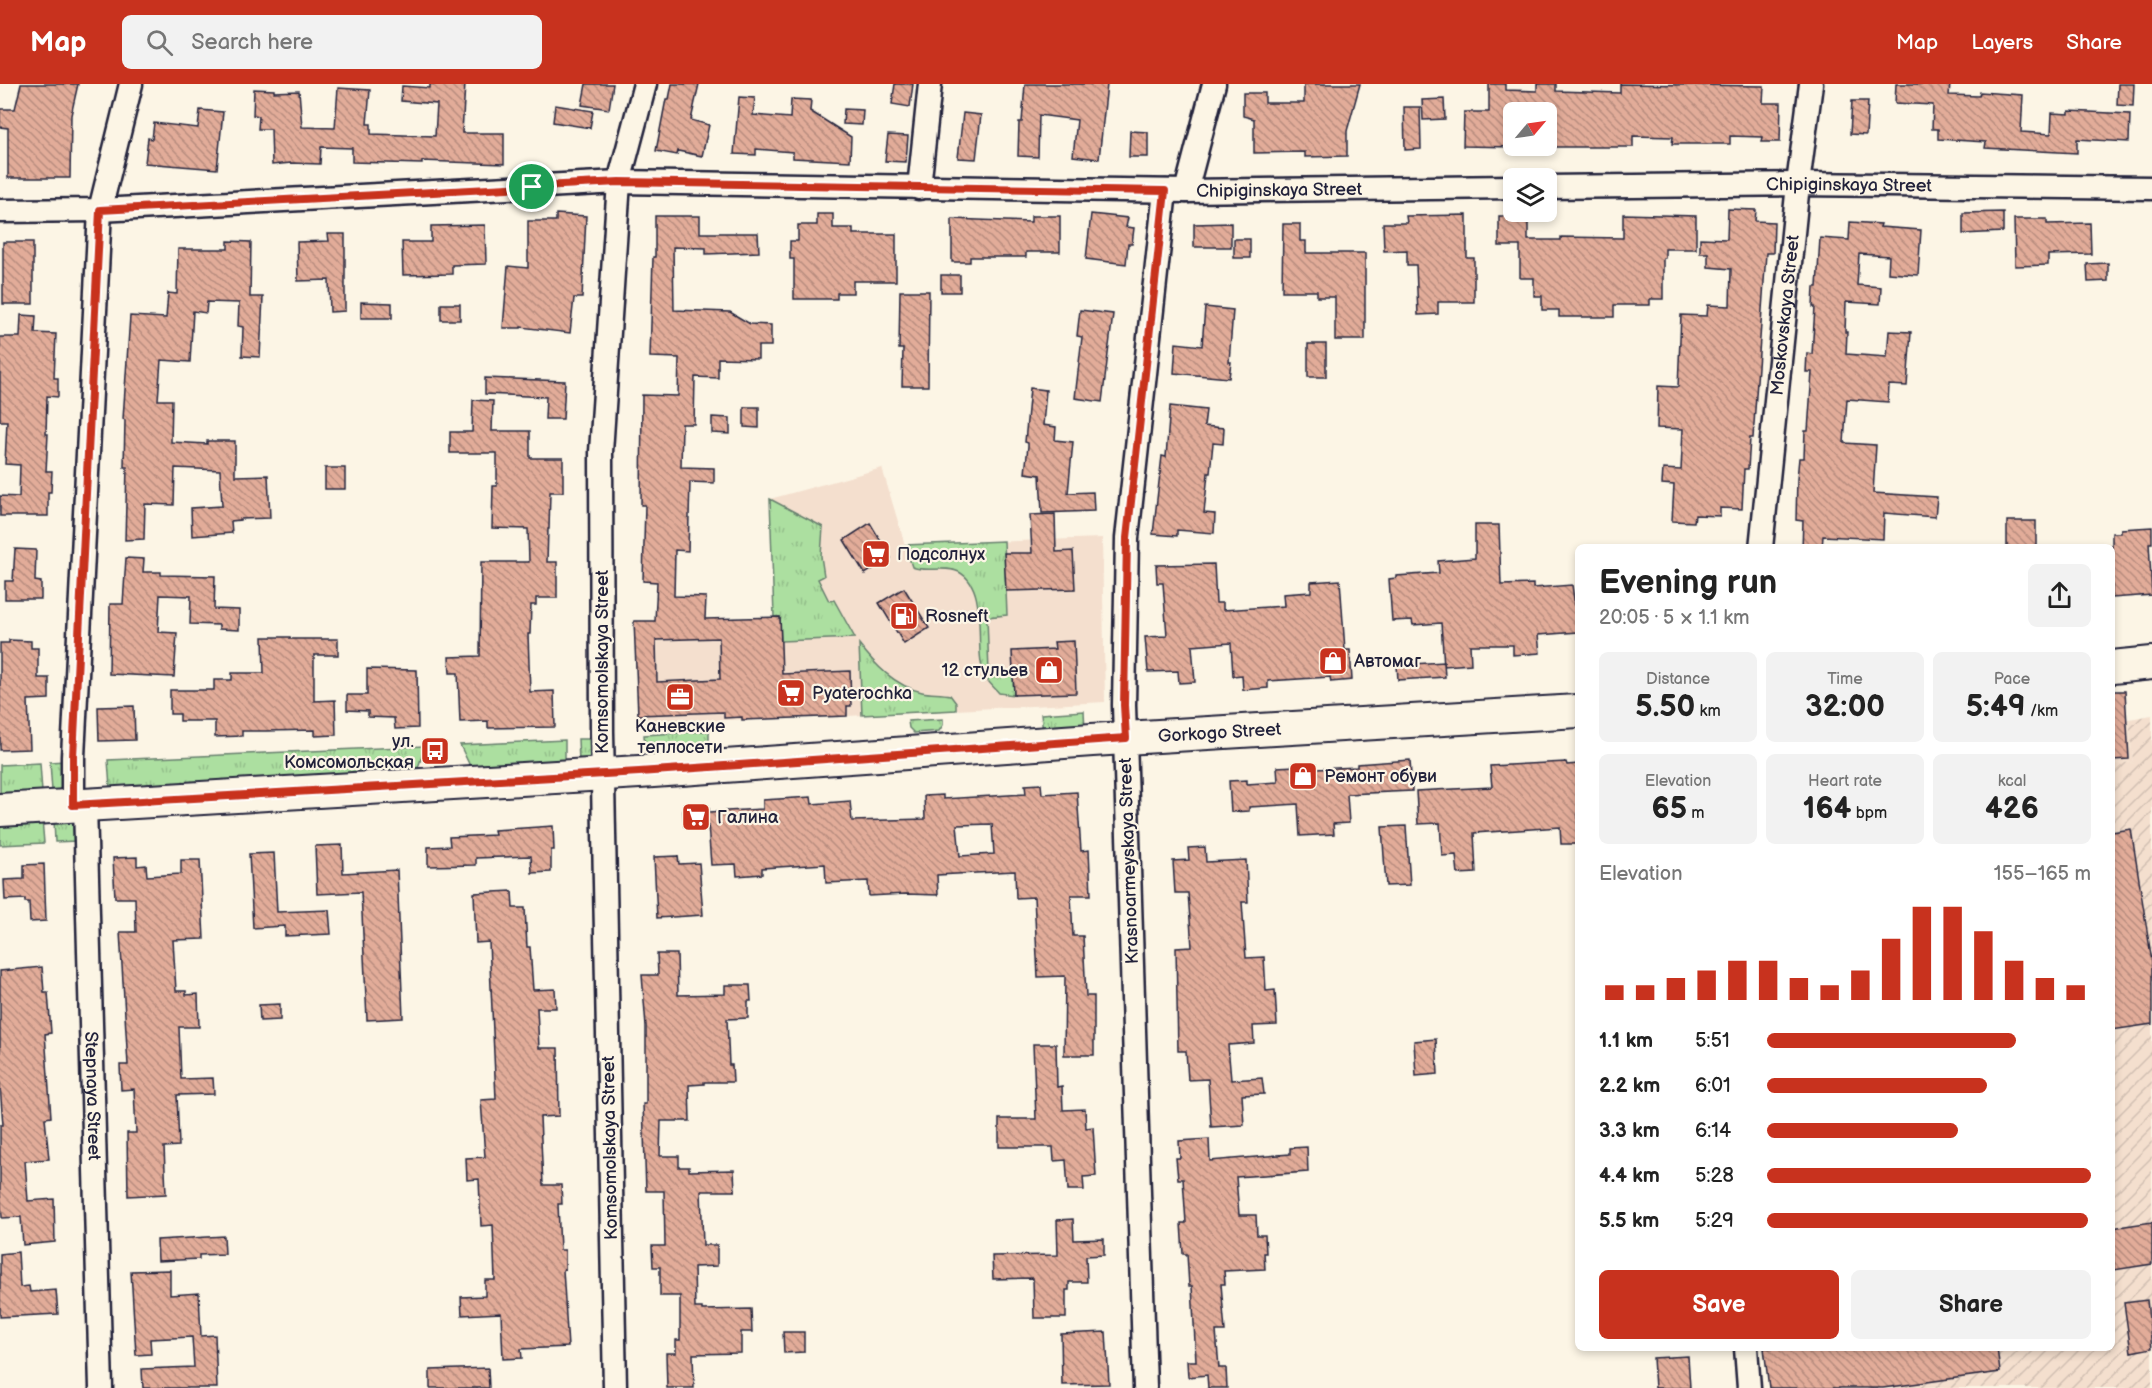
<!DOCTYPE html>
<html lang="en">
<head>
<meta charset="utf-8">
<style>
  body { margin:0; font-family:"Balsamiq Sans",sans-serif; background:#f2f2f2; color:#222; height:100vh; display:flex; flex-direction:column; font-size:22px; white-space:nowrap }
  * { box-sizing:border-box; margin:0 }
  p { font-size:20px; color:#767676 }
  .icon { flex:none; width:33px; height:33px; fill:none; stroke:currentColor; stroke-width:2; stroke-linecap:round; stroke-linejoin:round }
  .map { position:relative; flex:1; overflow:hidden }
  .details { position:absolute; left:1575px; top:460px; width:540px; height:807px; display:flex; flex-direction:column; background:#fff; border-radius:9px; box-shadow:0 3px 9px #0003 }
  .details>* { flex:none }
  .needle { width:39px; rotate:61deg }
  .fabs { position:absolute; left:1503px; top:18px; display:grid; gap:12px }
  .fabs a { display:grid; place-items:center; width:54px; height:54px; border-radius:9px; background:#fff; box-shadow:0 3px 9px #0003; font-size:30px }
  .pin { position:absolute; display:grid; place-items:center; width:51px; height:51px; color:#fff; margin:-26px; border:3px solid #fff; border-radius:50%; box-shadow:0 2px 6px #0007 }
  .round { display:grid; place-items:center; flex:none; width:63px; height:63px; border-radius:9px; background:#f2f2f2 }
  .overview { display:flex; align-items:center; justify-content:space-between; height:102px; padding:0 24px }
  h1 { font-size:33px; font-weight:700; line-height:45px }
  .metrics { display:grid; grid-template-columns:repeat(3,1fr); gap:9px; height:102px; padding:6px 24px }
  .metrics div { display:grid; align-content:center; border-radius:9px; background:#f2f2f2; text-align:center }
  .metrics b { font-size:30px; font-weight:700 }
  .metrics small { font-size:16px; font-weight:400 }
  .metrics p { font-size:16px }
  .chart { height:168px; padding:12px 24px }
  .chart p { display:flex; justify-content:space-between }
  .chart svg { width:100%; height:108px; margin-top:6px; stroke:#c8321e; stroke-width:6 }
  .primary-button { display:flex; gap:12px; margin-top:auto; padding:12px 24px }
  .primary-button a { flex:1; height:69px; border-radius:9px; background:#c8321e; color:#fff; font-size:24px; font-weight:700; line-height:69px; text-align:center }
  .primary-button a+a { background:#f2f2f2; color:#222 }
  ul { padding:0 24px; list-style:none; font-size:20px }
  li { display:grid; grid-template-columns:96px 72px 1fr; align-items:center; height:45px }
  li i { height:15px; border-radius:8px; background:#c8321e }
  header { display:flex; align-items:center; gap:36px; box-sizing:border-box; height:84px; padding:0 30px; background:#c8321e; color:#fff }
  header strong { font-size:28px }
  nav { display:flex; gap:33px; margin-inline-start:auto; font-size:21px }
  .search { width:420px; height:54px; background:#f2f2f2; display:flex; align-items:center; gap:15px; box-sizing:border-box; padding:0 21px; border-radius:9px; color:#767676; font-size:22px }
  .map>svg:first-child { display:block }
  .built { fill:#f4dfce }
  .industrial { fill:url(#industrial-furrows) }
  .grass { fill:url(#grass-tufts); stroke:#67806e; stroke-width:1.5 }
  .building { fill:url(#building-back-hatch); stroke:#22223b; stroke-width:1.5; fill-rule:evenodd }
  .lines { fill:none; stroke-linecap:round; stroke-linejoin:round }
  .minor-casing { stroke:#22223b; stroke-width:27 }
  .secondary-casing { stroke:#22223b; stroke-width:36 }
  .minor { stroke:#fcf5e5; stroke-width:22 }
  .secondary { stroke:#fcf5e5; stroke-width:32 }
  .route-casing { stroke:#fff; stroke-width:12 }
  .route { stroke:#c8321e; stroke-width:8 }
  .labels { text-anchor:middle; dominant-baseline:central; stroke-width:4.5; stroke-linejoin:round; paint-order:stroke }
  .street-label { font-size:18px; fill:#22223b; stroke:#fcf5e5 }
  .poi-label { font-size:18px; fill:#22223b; stroke:#fcf5e5; text-anchor:start }
</style>
</head>
<body>
<header>
<strong>Map</strong>
<div class="search"><svg class="icon" aria-label="search" viewBox="0 0 24 24"><circle cx="10" cy="10" r="6"/><path d="M15 15l6 6"/></svg>Search here</div>
<nav><a>Map</a><a>Layers</a><a>Share</a></nav>
</header>
<div class="map">
<svg width="2152" height="1304" viewBox="0 0 2152 1304">
  <defs>
    <pattern id="industrial-furrows" width="10" height="10" patternUnits="userSpaceOnUse" patternTransform="scale(1.5)"><rect width="10" height="10" fill="#f4dfce"/><path d="M-1 1l2-2M0 10L10 0M9 11l2-2" fill="none" stroke="#d1bfb2"/></pattern>
    <pattern id="grass-tufts" width="24" height="20" patternUnits="userSpaceOnUse" patternTransform="scale(1.5)"><rect width="24" height="20" fill="#acdfa0"/><path d="M3 7l-1-3M5 7V3M7 7l1-3M15 17l-1-3M17 17v-4M19 17l1-3" fill="none" stroke="#94bf8b"/></pattern>
    <pattern id="building-back-hatch" width="6" height="6" patternUnits="userSpaceOnUse" patternTransform="scale(1.5)"><rect width="6" height="6" fill="#e2ac99"/><path d="M-1 5l2 2M0 0l6 6M5-1l2 2" fill="none" stroke="#b78c7e"/></pattern>
  </defs>
  <rect width="100%" height="100%" fill="#fcf5e5"/>
  <filter id="ink" filterUnits="userSpaceOnUse"><feTurbulence type="fractalNoise" baseFrequency=".0167" numOctaves="2"/><feDisplacementMap in="SourceGraphic" scale="12" xChannelSelector="R" yChannelSelector="G"/><feConvolveMatrix kernelMatrix="1 2 1 2 8 2 1 2 1" color-interpolation-filters="sRGB"/></filter>
  <g filter="url(#ink)">
    <!-- built -->
    <g class="built">
      <polygon points="882,384 905,461 1102,454 1105,618 847,632 639,639 634,537 774,533 770,415"/>
      <polygon points="2129,635 2133,678 2112,680 2112,636"/>
    </g>
    <!-- industrial -->
    <polygon class="industrial" points="2152,631 2152,1304 1769,1304 1764,1265 2112,1264 2112,680 2133,678 2129,635"/>
    <!-- grass -->
    <g class="grass">
      <polygon points="770,415 823,443 821,472 824,492 818,495 829,517 834,516 855,554 781,557 780,533 774,533"/>
      <path d="M1004,457L1007,531L987,533L989,589H1013L1014,611L999,609C994,603 987,598 984,590C973,563 990,505 959,488C945,481 927,489 912,483L905,461Z"/>
      <path d="M859,560C875,581 895,602 922,608C931,610 941,609 950,611L956,619V626L862,631Z"/>
      <polygon points="1084,627 1085,647 1043,649 1041,630"/>
      <polygon points="943,635 943,641 939,647 914,649 909,644 908,637"/>
      <polygon points="709,647 709,670 646,674 644,651"/>
      <polygon points="578,655 593,655 594,671 586,677 579,678"/>
      <polygon points="565,656 565,678 471,684 460,661"/>
      <polygon points="425,662 417,687 110,704 108,676"/>
      <polygon points="65,677 66,700 57,707 52,707 50,678"/>
      <polygon points="40,679 42,708 0,710 0,681"/>
      <polygon points="67,734 75,743 76,757 55,758 54,735"/>
      <polygon points="42,735 44,759 0,761 0,738"/>
    </g>
    <!-- building -->
    <g class="building">
      <polygon points="21,0 78,0 71,31 70,94 8,94 8,44 0,43 0,25 15,25"/>
      <polygon points="430,0 465,0 462,49 504,49 504,80 422,77 422,80 352,78 352,64 321,63 320,80 291,79 272,81 271,45 258,45 259,32 253,31 254,5 274,6 274,8 299,7 302,43 335,44 338,4 370,6 367,40 371,40 371,50 435,52 437,20 401,17 402,2 430,4"/>
      <polygon points="586,0 613,0 609,25 582,21"/>
      <polygon points="672,0 699,0 691,36 709,41 702,72 678,67 677,71 656,67 666,15 669,15"/>
      <polygon points="895,0 913,0 910,23 892,20"/>
      <polygon points="1025,0 1107,0 1099,75 1073,72 1077,36 1039,31 1038,73 1018,72 1019,38 1022,38"/>
      <polygon points="1304,0 1360,0 1347,47 1347,72 1305,73 1305,68 1254,69 1254,35 1243,32 1243,9 1265,9 1265,19 1304,19"/>
      <polygon points="1489,0 1505,0 1505,6 1537,7 1537,0 1556,0 1556,7 1620,9 1620,0 1764,2 1763,19 1781,19 1780,58 1762,58 1763,53 1730,52 1730,60 1672,60 1673,53 1633,52 1633,63 1546,63 1546,28 1514,28 1514,63 1463,62 1464,28 1489,28"/>
      <polygon points="1896,0 1950,0 1949,11 1979,12 1980,8 2023,11 2021,48 2051,50 2052,29 2069,30 2069,27 2130,30 2129,58 2077,55 2077,69 1985,64 1986,58 1938,55 1938,45 1932,45 1933,21 1895,19"/>
      <polygon points="2118,0 2134,0 2133,22 2117,21"/>
      <polygon points="739,13 755,14 753,31 790,34 791,15 811,16 810,27 851,53 850,77 793,74 793,68 756,65 756,71 734,70"/>
      <polygon points="1444,15 1445,35 1423,36 1422,16"/>
      <polygon points="1852,17 1868,17 1866,51 1850,50"/>
      <polygon points="555,21 593,27 590,44 553,38"/>
      <polygon points="1404,23 1420,23 1421,65 1405,66"/>
      <polygon points="844,25 863,26 862,41 843,40"/>
      <polygon points="200,26 223,28 217,85 145,79 148,54 152,55 154,39 198,44"/>
      <polygon points="963,29 981,31 976,75 958,74"/>
      <polygon points="1130,47 1148,48 1148,73 1129,73"/>
      <polygon points="888,51 908,52 906,78 885,77"/>
      <polygon points="1728,125 1756,126 1755,137 1774,138 1773,169 1766,169 1753,354 1750,354 1748,385 1744,385 1742,425 1720,424 1720,432 1695,431 1694,438 1672,437 1674,401 1662,400 1663,385 1681,386 1683,345 1657,344 1658,302 1678,303 1681,231 1707,232 1708,221 1730,222 1731,185 1708,183 1708,169 1700,169 1700,154 1727,155"/>
      <polygon points="2003,128 2003,148 1963,150 1963,129"/>
      <polygon points="556,130 586,132 582,214 574,214 570,249 521,243 521,244 503,244 508,182 528,184 528,137 556,137"/>
      <polygon points="817,130 833,130 833,144 853,144 853,150 896,150 896,197 853,197 853,209 837,209 837,215 794,215 794,175 790,175 790,157 798,157 798,141 817,141"/>
      <polygon points="1091,130 1128,134 1126,143 1134,144 1132,160 1128,160 1126,180 1086,175"/>
      <polygon points="1623,130 1696,132 1696,165 1665,165 1665,174 1663,174 1663,215 1650,215 1650,221 1614,221 1614,233 1559,233 1559,226 1542,226 1542,212 1534,212 1534,194 1520,194 1520,162 1499,162 1499,132 1528,132 1528,156 1561,156 1561,153 1623,154"/>
      <polygon points="1467,131 1467,174 1474,174 1474,218 1438,218 1438,230 1418,231 1416,181 1407,181 1407,166 1384,167 1383,139 1407,139 1406,132"/>
      <path d="M655,132H700V149H758L759,168L706,170V164L673,163L674,226L730,228L750,240L771,241V262H758V275L718,274V294L695,293L694,340H682L681,383L714,384V399L690,398L688,467L675,466L674,512L706,513L705,535L780,533L782,590L850,587L851,622H847V632L742,636V633L724,634V628L638,631L634,537H655L657,498L643,497L645,421H641L642,311L678,312L679,274L650,273L653,173H655ZM719,554L720,595L657,598L656,556Z"/>
      <polygon points="1031,132 1060,132 1060,168 1026,168 1026,173 970,173 970,178 952,178 952,135 1031,138"/>
      <polygon points="2014,135 2047,135 2047,140 2090,139 2091,170 2048,171 2048,181 2015,182"/>
      <polygon points="1850,138 1881,140 1880,143 1921,146 1918,191 1888,189 1889,172 1859,170 1857,201 1881,203 1880,220 1846,218 1845,248 1847,248 1846,270 1887,273 1889,247 1911,248 1907,302 1889,301 1888,318 1847,315 1844,359 1876,361 1873,409 1937,413 1935,433 1884,429 1883,455 1823,452 1822,464 1802,464 1803,437 1796,436 1797,395 1799,374 1804,374 1805,347 1808,347 1812,288 1806,288 1807,269 1812,270 1815,223 1813,223 1814,203 1817,203 1820,154 1849,156"/>
      <polygon points="1231,139 1231,163 1194,163 1194,140"/>
      <polygon points="1283,140 1300,140 1300,157 1306,157 1306,169 1365,169 1365,256 1335,256 1335,213 1317,213 1317,207 1282,207"/>
      <polygon points="485,141 486,180 452,181 452,190 403,191 402,158 431,158 431,142"/>
      <polygon points="328,150 345,150 345,227 330,228 329,196 298,197 297,158 329,157"/>
      <rect x="1234" y="155" width="16" height="19"/>
      <polygon points="228,157 251,158 250,213 263,213 260,273 242,272 243,243 238,242 239,219 207,218 206,229 193,227 190,278 161,276 158,316 172,316 171,358 207,360 207,357 235,357 235,392 268,391 270,434 240,435 240,436 231,437 232,449 192,452 191,424 222,422 220,386 175,384 174,421 145,420 144,455 125,456 127,383 124,383 125,336 123,335 130,232 166,234 168,209 177,210 178,165 228,165"/>
      <rect x="3" y="158" width="30" height="62"/>
      <polygon points="2108,179 2108,197 2088,198 2087,180"/>
      <rect x="941" y="191" width="19" height="17"/>
      <polygon points="900,207 929,207 928,302 902,302 903,265 899,265"/>
      <polygon points="361,218 392,219 392,234 361,234"/>
      <rect x="441" y="220" width="19" height="16"/>
      <polygon points="1205,223 1233,226 1229,278 1231,278 1229,294 1174,289 1176,259 1202,262"/>
      <polygon points="1080,226 1113,230 1102,318 1075,314 1082,253 1077,252"/>
      <polygon points="21,231 36,232 35,249 56,250 54,294 58,294 58,313 47,312 46,350 48,350 46,387 52,387 51,408 48,408 48,432 0,432 0,412 19,413 20,381 5,380 7,337 0,337 0,253 20,253"/>
      <rect x="1308" y="260" width="18" height="33"/>
      <polygon points="485,294 565,297 563,335 545,335 546,313 485,310"/>
      <polygon points="1030,304 1046,306 1043,341 1056,343 1055,356 1073,358 1068,409 1093,408 1094,427 1042,429 1040,391 1025,389 1028,362 1028,359 1025,358"/>
      <polygon points="473,316 493,317 492,347 530,347 530,374 563,374 563,408 550,408 549,445 548,445 547,478 557,478 557,514 536,514 536,521 531,521 530,550 528,550 530,608 554,607 555,643 488,644 488,637 460,638 458,589 450,589 449,573 480,572 481,478 529,478 528,445 492,444 493,402 497,402 497,369 450,369 450,348 472,348"/>
      <polygon points="1170,322 1206,326 1204,342 1224,344 1223,360 1213,359 1210,389 1208,389 1204,429 1215,430 1214,449 1177,446 1177,452 1153,450 1162,372 1166,373"/>
      <polygon points="744,323 759,323 759,344 744,343"/>
      <polygon points="712,333 730,334 730,350 712,349"/>
      <rect x="325" y="384" width="20" height="21"/>
      <polygon points="1055,430 1056,468 1073,467 1075,505 1006,507 1004,469 1032,469 1030,431"/>
      <rect x="2007" y="437" width="29" height="27"/>
      <polygon points="870,439 891,474 865,490 844,456"/>
      <polygon points="1475,441 1499,441 1501,501 1533,500 1533,504 1572,501 1576,529 1578,529 1578,548 1538,551 1540,569 1513,571 1513,561 1470,561 1471,580 1444,582 1441,539 1413,541 1412,536 1392,537 1389,495 1396,494 1396,492 1439,489 1438,477 1475,474"/>
      <polygon points="2152,443 2152,459 2149,459 2152,511 2112,514 2112,449 2121,449 2121,445"/>
      <polygon points="15,465 36,466 35,497 41,498 41,515 5,515 5,497 13,497"/>
      <polygon points="126,474 144,475 143,488 161,488 161,491 215,492 214,525 239,526 239,546 219,545 219,541 190,540 191,512 160,511 158,548 177,549 174,593 109,590 110,520 123,520"/>
      <polygon points="1214,480 1216,519 1223,519 1223,526 1284,522 1283,510 1311,508 1311,498 1340,496 1345,566 1350,566 1352,596 1331,598 1330,593 1268,597 1268,604 1243,606 1242,591 1233,592 1231,559 1192,562 1195,598 1179,599 1178,587 1148,588 1145,553 1167,552 1163,499 1157,499 1156,481"/>
      <polygon points="904,504 929,544 904,560 879,519"/>
      <polygon points="263,553 290,553 290,555 338,555 338,571 314,571 314,617 335,616 336,651 315,652 315,646 266,647 242,647 242,652 215,653 215,637 180,637 180,630 170,630 170,606 214,606 214,596 232,596 232,589 264,589"/>
      <polygon points="9,556 31,557 31,564 38,564 38,594 49,594 49,615 28,616 30,665 0,666 0,559 9,559"/>
      <polygon points="1074,557 1076,609 1014,611 1012,567 1055,565 1054,558"/>
      <polygon points="1444,578 1445,593 1398,596 1397,581"/>
      <polygon points="367,585 417,586 418,644 395,645 394,634 368,633 368,627 347,626 347,611 367,611"/>
      <polygon points="2112,607 2125,607 2129,675 2112,676"/>
      <polygon points="134,622 135,656 99,657 98,623"/>
      <polygon points="1410,676 1412,707 1347,710 1349,739 1333,740 1334,750 1300,752 1298,720 1249,723 1249,727 1231,728 1229,697 1247,696 1247,700 1278,698 1277,683 1316,681 1316,685 1357,683 1357,680"/>
      <polygon points="1566,678 1567,681 1578,680 1578,760 1561,760 1560,743 1474,749 1476,789 1458,790 1456,771 1442,772 1440,739 1418,740 1416,707 1492,703 1490,682"/>
      <path d="M1041,700L1042,710L1077,708L1081,767L1089,766L1091,811H1071L1073,852H1083L1086,912H1094V971H1064L1065,892L1038,893L1034,813L1016,814L1015,787L937,791L938,811L906,810L869,812L868,797L826,799L825,780L762,784V790L737,792L736,780L711,781L708,740L684,742L683,725L709,724V728L763,725V716L811,713L812,720L850,717L852,737L925,735L924,712L943,711V715L1026,710L1025,701ZM992,740L994,770L960,772L957,741Z"/>
      <polygon points="553,742 554,766 551,766 551,788 532,789 531,772 476,774 476,781 428,782 428,763 450,762 449,753 495,751 494,746"/>
      <polygon points="1406,742 1410,801 1386,802 1382,743"/>
      <polygon points="2131,745 2152,878 2152,940 2112,946 2112,748"/>
      <polygon points="342,761 343,789 397,786 403,934 367,936 361,808 317,810 315,762"/>
      <polygon points="1205,763 1206,778 1246,776 1248,818 1242,818 1246,874 1264,873 1266,907 1275,906 1277,941 1253,942 1254,959 1228,961 1231,996 1262,994 1264,1010 1242,1011 1244,1041 1211,1043 1208,995 1188,996 1186,967 1178,967 1176,864 1192,863 1188,809 1175,809 1173,777 1189,776 1188,764"/>
      <polygon points="274,769 277,828 329,826 331,850 285,852 285,842 253,844 249,770"/>
      <polygon points="678,772 679,780 699,779 703,831 657,834 654,773"/>
      <polygon points="137,773 137,782 146,781 147,792 181,790 181,776 200,776 204,855 173,856 176,907 186,907 186,911 198,910 199,943 179,943 181,995 213,994 214,1010 177,1011 179,1062 164,1063 166,1110 128,1112 127,1049 136,1049 134,1005 121,1006 120,981 128,981 120,848 136,848 135,814 115,814 113,774"/>
      <polygon points="44,780 46,837 30,838 29,818 25,818 25,815 5,816 4,796 24,795 24,781"/>
      <polygon points="512,807 513,824 525,824 527,863 530,863 533,906 555,905 556,924 537,924 539,964 558,964 559,1032 540,1033 543,1101 561,1101 562,1120 558,1120 560,1166 565,1166 565,1185 563,1186 568,1263 521,1265 522,1274 503,1275 501,1229 462,1231 461,1213 485,1212 485,1196 495,1196 493,1141 481,1142 479,1095 467,1096 466,1074 485,1073 481,1016 496,1015 489,858 476,859 474,809"/>
      <polygon points="657,870 677,870 678,911 725,910 725,901 750,901 751,917 748,917 748,934 727,935 729,981 732,981 733,998 704,998 704,1000 689,1001 690,1037 661,1037 660,1072 679,1072 679,1083 689,1083 689,1087 734,1086 735,1107 701,1107 703,1161 717,1161 717,1182 694,1183 695,1224 702,1224 702,1226 751,1225 752,1248 741,1248 741,1269 693,1270 694,1304 667,1304 666,1269 676,1269 676,1256 680,1256 680,1212 660,1212 660,1183 653,1183 652,1162 665,1162 664,1107 646,1107 643,1020 646,1020 646,942 642,891 658,891"/>
      <polygon points="42,883 44,908 48,908 51,949 45,950 51,1033 45,1034 49,1075 25,1077 28,1117 54,1115 55,1158 23,1161 21,1133 2,1134 0,1108 0,1041 3,1041 0,1002 0,887"/>
      <polygon points="280,920 280,936 260,937 259,921"/>
      <polygon points="1436,955 1438,990 1416,992 1414,957"/>
      <polygon points="1033,960 1056,960 1057,1003 1062,1002 1063,1026 1085,1025 1086,1044 1093,1043 1096,1092 1083,1093 1084,1106 1068,1106 1066,1076 1054,1077 1053,1063 999,1063 999,1035 1036,1035"/>
      <polygon points="1209,1055 1210,1077 1290,1070 1290,1064 1307,1063 1308,1088 1236,1093 1239,1131 1256,1131 1257,1151 1265,1151 1266,1169 1264,1169 1265,1185 1224,1187 1225,1200 1221,1200 1225,1247 1216,1247 1219,1284 1226,1284 1227,1304 1208,1304 1207,1291 1188,1293 1187,1277 1196,1277 1192,1202 1189,1202 1187,1170 1183,1170 1181,1139 1186,1139 1183,1095 1178,1095 1176,1074 1180,1074 1179,1057"/>
      <polygon points="1073,1135 1074,1156 1104,1155 1104,1171 1086,1172 1087,1198 1069,1198 1069,1206 1066,1206 1066,1234 1034,1234 1033,1194 993,1195 992,1172 1058,1171 1057,1136"/>
      <polygon points="2152,1138 2152,1180 2114,1186 2112,1144"/>
      <polygon points="224,1152 225,1170 199,1171 199,1175 158,1177 157,1156"/>
      <polygon points="18,1168 20,1203 29,1202 30,1208 56,1206 58,1230 0,1233 0,1170"/>
      <polygon points="170,1186 170,1211 199,1209 201,1252 215,1251 217,1304 143,1304 142,1285 194,1283 192,1253 150,1255 151,1270 136,1271 131,1187"/>
      <polygon points="2147,1216 2152,1264 2131,1268 2124,1219"/>
      <polygon points="783,1248 804,1248 804,1268 784,1269"/>
      <polygon points="1106,1248 1109,1300 1062,1301 1061,1250"/>
      <polygon points="1764,1264 1997,1264 2000,1288 1883,1304 1769,1304"/>
      <polygon points="1688,1272 1690,1304 1655,1304 1653,1274"/>
      <polygon points="488,1284 489,1304 430,1304 430,1286"/>
    </g>
    <g class="lines">
      <!-- minor casing -->
      <g class="minor-casing">
        <g id="minor">
          <path id="s1" d="M1546,103L1798,100L2152,104"/>
          <polyline points="919,104 930,0"/>
          <polyline points="1186,107 1214,0"/>
          <path id="s2" d="M0,127L100,126L619,98L1186,107L1514,103"/>
          <path id="s3" d="M1761,464L1798,100L1811,0"/>
          <polyline points="73,721 73,673 100,126 131,0"/>
          <path id="s4" d="M85,721L101,1304"/>
          <polyline points="1746,1264 1749,1304"/>
          <polyline points="615,1304 602,648 601,368 619,98 645,0"/>
          <polyline points="1145,1304 1124,621 1127,454 1165,107"/>
        </g>
      </g>
      <!-- secondary casing -->
      <g class="secondary-casing">
        <g id="secondary">
          <polyline points="2112,583 2152,579"/>
          <path id="s5" d="M0,726L639,688L1092,656L1578,627"/>
        </g>
      </g>
      <!-- minor -->
      <use href="#minor" class="minor"/>
      <!-- secondary -->
      <use href="#secondary" class="secondary"/>
    </g>
  </g>
  <g class="lines" filter="url(#ink)">
    <!-- route casing -->
    <g class="route-casing">
      <polygon id="route" points="619,98 1165,107 1127,454 1124,621 1126,654 639,688 73,721 73,673 100,126"/>
    </g>
    <!-- route -->
    <use href="#route" class="route"/>
  </g>
  <!-- icons -->
  <defs>
    <g id="supermarket-square" transform="scale(1.5)"><rect x="-9" y="-9" width="18" height="18" rx="4" fill="#c8321e" stroke="#fcf5e5"/><path d="M-6-5.5h2.5l.6 2H6L4.5 2H-2.5L-4.4-4H-6ZM-1.5 3.2a1.3 1.3 0 1 0 .1 0ZM3 3.2a1.3 1.3 0 1 0 .1 0Z" fill="#fff"/></g>
    <g id="fuel-square" transform="scale(1.5)"><rect x="-9" y="-9" width="18" height="18" rx="4" fill="#c8321e" stroke="#fcf5e5"/><path d="M-5.5-6h7V0h2V4h1.3V-2.5L3-4.5l.8-.8L6-3V5H2.5V1h-1V6h-7ZM-4.2-4.7v3.2H.2V-4.7Z" fill="#fff"/></g>
    <g id="shop-square" transform="scale(1.5)"><rect x="-9" y="-9" width="18" height="18" rx="4" fill="#c8321e" stroke="#fcf5e5"/><path d="M-5-2.5h2.3a2.7 3.5 0 0 1 5.4 0H5L5.5 6h-11ZM-1.5-2.5h3a1.5 2.3 0 0 0-3 0Z" fill="#fff"/></g>
    <g id="office-square" transform="scale(1.5)"><rect x="-9" y="-9" width="18" height="18" rx="4" fill="#c8321e" stroke="#fcf5e5"/><path d="M-6-3h4V-5.5h4V-3h4V5H-6ZM-1-4.5V-3h2v-1.5ZM-6 0V1H6V0Z" fill="#fff"/></g>
    <g id="bus-square" transform="scale(1.5)"><rect x="-9" y="-9" width="18" height="18" rx="4" fill="#c8321e" stroke="#fcf5e5"/><path d="M-5-6H5V4H4V6H2V4H-2V6H-4V4H-5ZM-3.5-4V0h7V-4ZM-3.5 1.2v1.5H-2V1.2ZM2 1.2v1.5H3.5V1.2Z" fill="#fff"/></g>
  </defs>
  <g fill-rule="evenodd">
    <use href="#supermarket-square" x="876" y="470"/>
    <use href="#fuel-square" x="904" y="532"/>
    <use href="#shop-square" x="1333" y="577"/>
    <use href="#shop-square" x="1049" y="586"/>
    <use href="#supermarket-square" x="791" y="609"/>
    <use href="#office-square" x="680" y="613"/>
    <use href="#bus-square" x="435" y="667"/>
    <use href="#shop-square" x="1303" y="692"/>
    <use href="#supermarket-square" x="696" y="733"/>
  </g>
  <g class="labels">
    <!-- street labels -->
    <g class="street-label">
      <text stroke="none"><textPath href="#s1" startOffset="303">Chipiginskaya Street</textPath></text>
      <text stroke="none"><textPath href="#s2" startOffset="1280">Chipiginskaya Street</textPath></text>
      <text stroke="none"><textPath href="#s3" startOffset="234">Moskovskaya Street</textPath></text>
      <text transform="translate(602 578) rotate(-90)">Komsomolskaya Street</text>
      <text stroke="none"><textPath href="#s5" startOffset="1222">Gorkogo Street</textPath></text>
      <text transform="translate(1129 777) rotate(-92)">Krasnoarmeyskaya Street</text>
      <text stroke="none"><textPath href="#s4" startOffset="291">Stepnaya Street</textPath></text>
      <text transform="translate(610 1064) rotate(-91)">Komsomolskaya Street</text>
    </g>
    <!-- poi labels -->
    <g class="poi-label">
      <text x="897" y="470">Подсолнух</text>
      <text x="925" y="532">Rosneft</text>
      <text x="1354" y="577">Автомаг</text>
      <text x="1028" y="586" text-anchor="end">12 стульев</text>
      <text x="812" y="609">Pyaterochka</text>
      <text x="680" y="642" text-anchor="middle">Каневские<tspan x="680" dy="21">теплосети</tspan></text>
      <text x="414" y="657" text-anchor="end">ул.<tspan x="414" dy="21">Комсомольская</tspan></text>
      <text x="1324" y="692">Ремонт обуви</text>
      <text x="717" y="733">Галина</text>
    </g>
  </g>
</svg>
<div class="fabs">
<a><svg class="needle" viewBox="-14 -14 28 28"><path d="M0-13l5 13h-10z" fill="#e53935"/><path d="M0 13l5-13h-10z" fill="#767676"/></svg></a>
<a><svg class="icon" aria-label="layers" viewBox="0 0 24 24"><path d="M12 4l9 5-9 5-9-5zM3 14l9 5 9-5"/></svg></a>
</div>
<div class="pin" style="left:532px;top:103px;background:#1e9e55"><svg class="icon" aria-label="arrive" viewBox="0 0 24 24"><path d="M6 21V4h12l-3 4 3 4H6"/></svg></div>
<section class="details">
<div class="overview"><div><h1>Evening run</h1><p>20:05 · 5 × 1.1 km</p></div><a class="round"><svg class="icon" aria-label="share" viewBox="0 0 24 24"><path d="M12 15V3M7 8l5-5 5 5M5 13v7h14v-7"/></svg></a></div>
<div class="metrics">
<div><p>Distance</p><b>5.50<small> km</small></b></div>
<div><p>Time</p><b>32:00</b></div>
<div><p>Pace</p><b>5:49<small> /km</small></b></div>
</div>
<div class="metrics">
<div><p>Elevation</p><b>65<small> m</small></b></div>
<div><p>Heart rate</p><b>164<small> bpm</small></b></div>
<div><p>kcal</p><b>426</b></div>
</div>
<div class="chart"><p><span>Elevation</span>155–165 m</p>
<svg viewBox="0 0 160 44" preserveAspectRatio="none"><path d="M5 44V38M15 44V38M25 44V35M35 44V32M45 44V28M55 44V28M65 44V35M75 44V38M85 44V32M95 44V19M105 44V6M115 44V6M125 44V16M135 44V28M145 44V35M155 44V38"/></svg>
</div>
<ul>
<li><b>1.1 km</b>5:51<i style="width:77%"></i></li>
<li><b>2.2 km</b>6:01<i style="width:68%"></i></li>
<li><b>3.3 km</b>6:14<i style="width:59%"></i></li>
<li><b>4.4 km</b>5:28<i style="width:100%"></i></li>
<li><b>5.5 km</b>5:29<i style="width:99%"></i></li>
</ul>
<div class="primary-button"><a>Save</a><a>Share</a></div>
</section>
</div>
</body>
</html>
